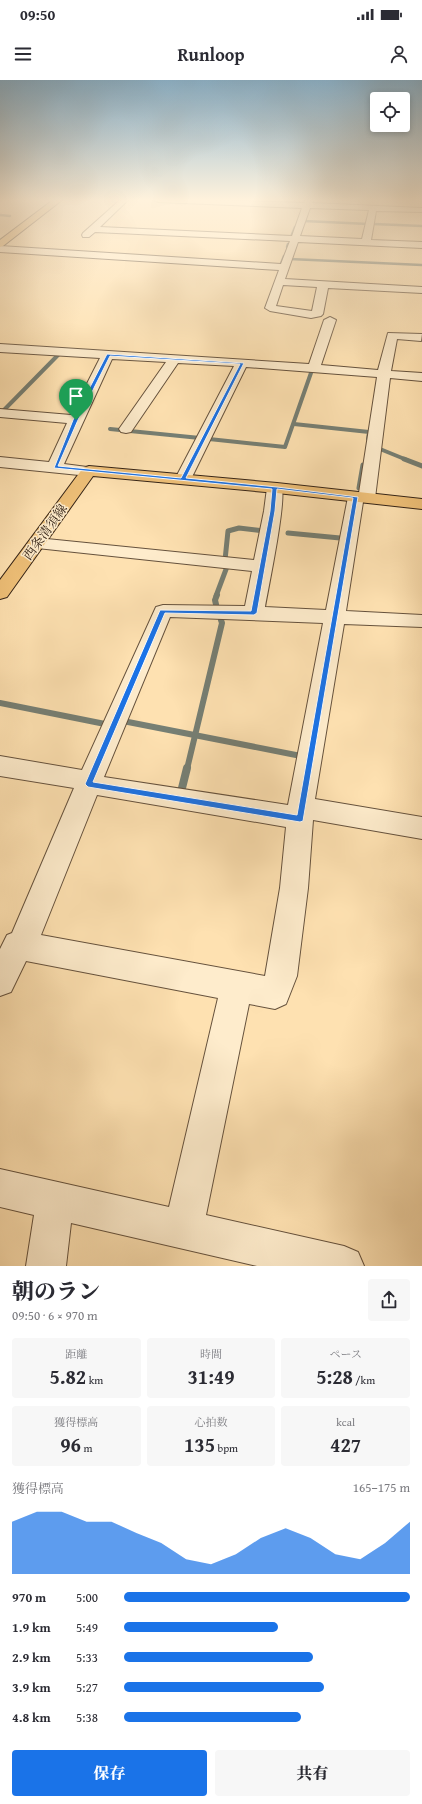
<!DOCTYPE html>
<html lang="ja">
<head>
<meta charset="utf-8">
<style>
  body { margin:0; font-family:"Gentium Book Plus","Noto Serif JP",serif; background:#f7f7f7; color:#2b2b33; height:100vh; display:flex; flex-direction:column; font-size:15px; white-space:nowrap }
  * { box-sizing:border-box; margin:0 }
  p { font-size:13px; color:#7c7c81 }
  .icon { flex:none; width:22px; height:22px; fill:none; stroke:currentColor; stroke-width:2; stroke-linecap:round; stroke-linejoin:round }
  .map { position:relative; height:1186px; overflow:hidden }
  .details { display:flex; flex-direction:column; background:#fff; flex:1 }
  .details>* { flex:none }
  .buttons { position:absolute; left:370px; top:12px; display:grid; gap:8px }
  .buttons a { display:grid; place-items:center; width:40px; height:40px; border-radius:4px; background:#fff; box-shadow:0 2px 6px #0003; font-size:20px }
  .pin { position:absolute; display:grid; place-items:center; width:34px; height:34px; color:#fff; margin:-41px -17px; border-radius:50% 50% 50% 0; rotate:-45deg; box-shadow:0 0 4px #0007 }
  .pin .icon { rotate:45deg }
  .round { display:grid; place-items:center; flex:none; width:42px; height:42px; border-radius:4px; background:#f7f7f7 }
  .head { display:flex; align-items:center; justify-content:space-between; height:68px; padding:0 12px }
  h1 { font-size:22px; font-weight:800; line-height:30px }
  .figures { display:grid; grid-template-columns:repeat(3,1fr); gap:6px; height:68px; padding:4px 12px }
  .figures div { display:grid; align-content:center; border-radius:4px; background:#f7f7f7; text-align:center }
  .figures b { font-size:20px; font-weight:800 }
  .figures small { font-size:11px; font-weight:400 }
  .figures p { font-size:11px }
  .chart { height:112px; padding:8px 12px }
  .chart p { display:flex; justify-content:space-between }
  .chart svg { width:100%; height:72px; margin-top:4px; fill:#1a73e8; opacity:.7 }
  .primary-button { display:flex; gap:8px; margin-top:auto; padding:8px 12px }
  .primary-button a { flex:1; height:46px; border-radius:4px; background:#1a73e8; color:#fff; font-size:16px; font-weight:800; line-height:46px; text-align:center }
  .primary-button a+a { background:#f7f7f7; color:#2b2b33 }
  ul { padding:0 12px; list-style:none; font-size:13px }
  li { display:grid; grid-template-columns:64px 48px 1fr; align-items:center; height:30px }
  li i { height:10px; border-radius:5px; background:#1a73e8 }
  .status { display:flex; justify-content:space-between; align-items:center; height:28px; padding:0 20px; background:#fff; direction:ltr }
  .status svg { height:11px; fill:currentColor }
  header { display:flex; justify-content:space-between; align-items:center; height:52px; padding:0 12px; background:#fff; font-size:18px; font-weight:800 }
  .map>svg:first-child { display:block }
  .lines { fill:none; stroke-linecap:round; stroke-linejoin:round }
  .stream-far4 { stroke:#767f74; stroke-width:2.5 }
  .stream-far3 { stroke:#767f74; stroke-width:4 }
  .stream-far2 { stroke:#767f74; stroke-width:5 }
  .stream-far1 { stroke:#767f74; stroke-width:6 }
  .stream { stroke:#767f74; stroke-width:8 }
  .minor-casing { stroke:#66523d; stroke-width:2 }
  .major-casing { stroke:#342316; stroke-width:2 }
  .minor { fill:#feeccc; fill-rule:evenodd }
  .major { fill:#efc078; fill-rule:evenodd }
  .route { fill:#1a73e8; stroke:#fff; fill-rule:evenodd }
  .labels { text-anchor:middle; dominant-baseline:central; stroke-width:3; stroke-linejoin:round; paint-order:stroke }
  .street-label { font-size:13px; fill:#342316; stroke:#feeccc }
</style>
</head>
<body>
<div class="status"><b>09:50</b><svg viewBox="0 0 49 12"><path d="M0 12V9h3v3zM5 12V6h3v6zM10 12V3h3v9zM15 12V0h3v12zM26 1h20v11H26zM47 4h2v5h-2z"/></svg></div>
<header><svg class="icon" aria-label="menu" viewBox="0 0 24 24"><path d="M4 6h16M4 12h16M4 18h16"/></svg>Runloop<svg class="icon" aria-label="person" viewBox="0 0 24 24"><circle cx="12" cy="8" r="4"/><path d="M4 21q1-7 8-7t8 7"/></svg></header>
<div class="map">
<svg width="422" height="1186" viewBox="0 0 422 1186">
  <rect width="100%" height="100%" fill="#fee1b1"/>
  <filter id="stains"><feTurbulence type="fractalNoise" baseFrequency=".005" numOctaves="4"/><feColorMatrix values="0 0 0 0 .2 0 0 0 0 .09 0 0 0 0 .02 0 0 0 .5 -.17"/></filter>
  <radialGradient id="worn" r=".72"><stop offset=".6" stop-color="#630" stop-opacity="0"/><stop offset="1" stop-color="#630" stop-opacity=".3"/></radialGradient>
  <g class="lines">
    <!-- stream-far4 -->
    <g class="stream-far4">
      <polyline points="0,135 10,136"/>
      <polyline points="304,141 369,144"/>
      <polyline points="374,144 422,146"/>
      <polyline points="291,157 295,147"/>
      <polyline points="287,167 288,164"/>
      <polyline points="290,179 422,185"/>
      <polyline points="280,186 284,176"/>
    </g>
    <!-- stream-far3 -->
    <g class="stream-far3">
      <polyline points="0,331 3,331 59,274"/>
      <polyline points="294,344 369,352 368,359"/>
      <polyline points="110,349 200,358"/>
      <polyline points="209,359 285,367 312,290"/>
      <polyline points="380,369 407,380"/>
    </g>
    <!-- stream-far2 -->
    <g class="stream-far2">
      <polyline points="404,379 422,386"/>
      <polyline points="359,408 363,385"/>
      <polyline points="288,453 340,458"/>
      <polyline points="225,480 228,451 239,448 264,451"/>
      <polyline points="216,516 228,484"/>
    </g>
    <!-- stream-far1 -->
    <g class="stream-far1">
      <polyline points="217,515 215,520 217,529"/>
      <polyline points="0,623 105,644"/>
      <polyline points="123,641 301,676"/>
      <polyline points="187,689 222,543 221,540"/>
    </g>
    <!-- stream -->
    <polyline class="stream" points="181,712 187,688"/>
    <!-- minor casing -->
    <g class="minor-casing">
      <g id="minor">
        <path d="M120,120H128L100,147L292,156L302,128L158,122L154,120H213L304,123L305,120H313L312,123L422,128V132L376,131L371,160L422,162V168L298,162L285,199L422,207V213L328,208L323,234L321,236L311,238L270,231L265,228L279,190L0,172V166L281,184L290,161L95,152L89,157H83L82,155L83,153ZM310,128L369,130L362,159L300,156ZM283,205L317,207L312,231L276,226Z"/>
        <path d="M330,237L336,240L321,285L378,290L388,253L422,254L421,261L397,259L391,291L422,293V301L390,298L375,418L373,422H363L346,531L422,535V547L344,544L315,719L422,737V759L313,740L308,808L297,896L286,924L275,929L249,924L206,1135L344,1166L358,1172L364,1186H257L71,1143L66,1186H26L34,1135L0,1127V1089L169,1127L218,918L26,881L11,912L0,916V869L7,855L12,853L74,708L0,696V676L82,690L156,527L163,525L245,526L252,491L37,468L31,467L28,463L31,459L37,458L254,480L264,431L267,408L269,405L275,403L281,405C288,415 268,509 265,527L326,530L348,417L350,413H359L377,297L246,287L191,399L189,402L183,404L177,402L175,399L234,286L178,283L131,352L126,353L121,352L119,349L166,282L112,279L64,384L95,388L97,391L95,394L89,396L0,387V377L49,382L67,343L0,337V329L71,335L100,278L0,272V264L309,284L324,240ZM170,537L323,543L288,725L104,697ZM97,715L286,747L280,808L265,896L41,855Z"/>
      </g>
    </g>
    <!-- major casing -->
    <g class="major-casing">
      <g id="major">
        <polygon points="53,120 62,120 3,166 0,167 0,160"/>
        <polygon points="89,386 277,403 422,419 422,429 277,413 93,396 7,517 0,519 0,500 83,388"/>
      </g>
    </g>
    <!-- minor -->
    <use href="#minor" class="minor"/>
    <!-- major -->
    <use href="#major" class="major"/>
  </g>
  <!-- sky -->
  <linearGradient id="sky" x2="0" y2="1"><stop stop-color="#8cb7d3"/><stop offset="0.42" stop-color="#fff2dc"/><stop offset="1" stop-color="#fff2dc" stop-opacity="0"/></linearGradient>
  <rect width="422" height="286" fill="url(#sky)"/>
  <!-- route -->
  <path class="route" d="M107,274L244,283L186,398L277,407L358,417L303,741L300,742L88,707L85,704L160,530L251,531L270,431L272,409L54,388L73,340ZM110,276L240,284L181,398L58,386L78,340ZM277,409L353,418L297,735L93,702L165,533L254,535L257,533L275,431Z"/>
  <g class="labels">
    <!-- street labels -->
    <g class="street-label">
      <text transform="translate(45 452) rotate(-54)">西条清須線</text>
    </g>
  </g>
  <rect width="100%" height="100%" filter="url(#stains)"/>
  <rect width="100%" height="100%" fill="url(#worn)"/>
</svg>
<div class="buttons">
<a><svg class="icon" aria-label="locate" viewBox="0 0 24 24"><circle cx="12" cy="12" r="6"/><path d="M12 2v4M12 18v4M2 12h4M18 12h4"/></svg></a>
</div>
<div class="pin" style="left:76px;top:340px;background:#1e9e55"><svg class="icon" aria-label="arrive" viewBox="0 0 24 24"><path d="M6 21V4h12l-3 4 3 4H6"/></svg></div>
</div>
<section class="details">
<div class="head"><div><h1>朝のラン</h1><p>09:50 · 6 × 970 m</p></div><a class="round"><svg class="icon" aria-label="share" viewBox="0 0 24 24"><path d="M12 15V3M7 8l5-5 5 5M5 13v7h14v-7"/></svg></a></div>
<div class="figures">
<div><p>距離</p><b>5.82<small> km</small></b></div>
<div><p>時間</p><b>31:49</b></div>
<div><p>ペース</p><b>5:28<small> /km</small></b></div>
</div>
<div class="figures">
<div><p>獲得標高</p><b>96<small> m</small></b></div>
<div><p>心拍数</p><b>135<small> bpm</small></b></div>
<div><p>kcal</p><b>427</b></div>
</div>
<div class="chart"><p><span>獲得標高</span>165–175 m</p>
<svg viewBox="0 0 160 44" preserveAspectRatio="none"><path d="M0 44V12L10 6L20 6L30 12L40 12L50 19L60 25L70 35L80 38L90 32L100 22L110 16L120 22L130 32L140 35L150 25L160 12V44z"/></svg>
</div>
<ul>
<li><b>970 m</b>5:00<i style="width:100%"></i></li>
<li><b>1.9 km</b>5:49<i style="width:54%"></i></li>
<li><b>2.9 km</b>5:33<i style="width:66%"></i></li>
<li><b>3.9 km</b>5:27<i style="width:70%"></i></li>
<li><b>4.8 km</b>5:38<i style="width:62%"></i></li>
</ul>
<div class="primary-button"><a>保存</a><a>共有</a></div>
</section>
</body>
</html>
